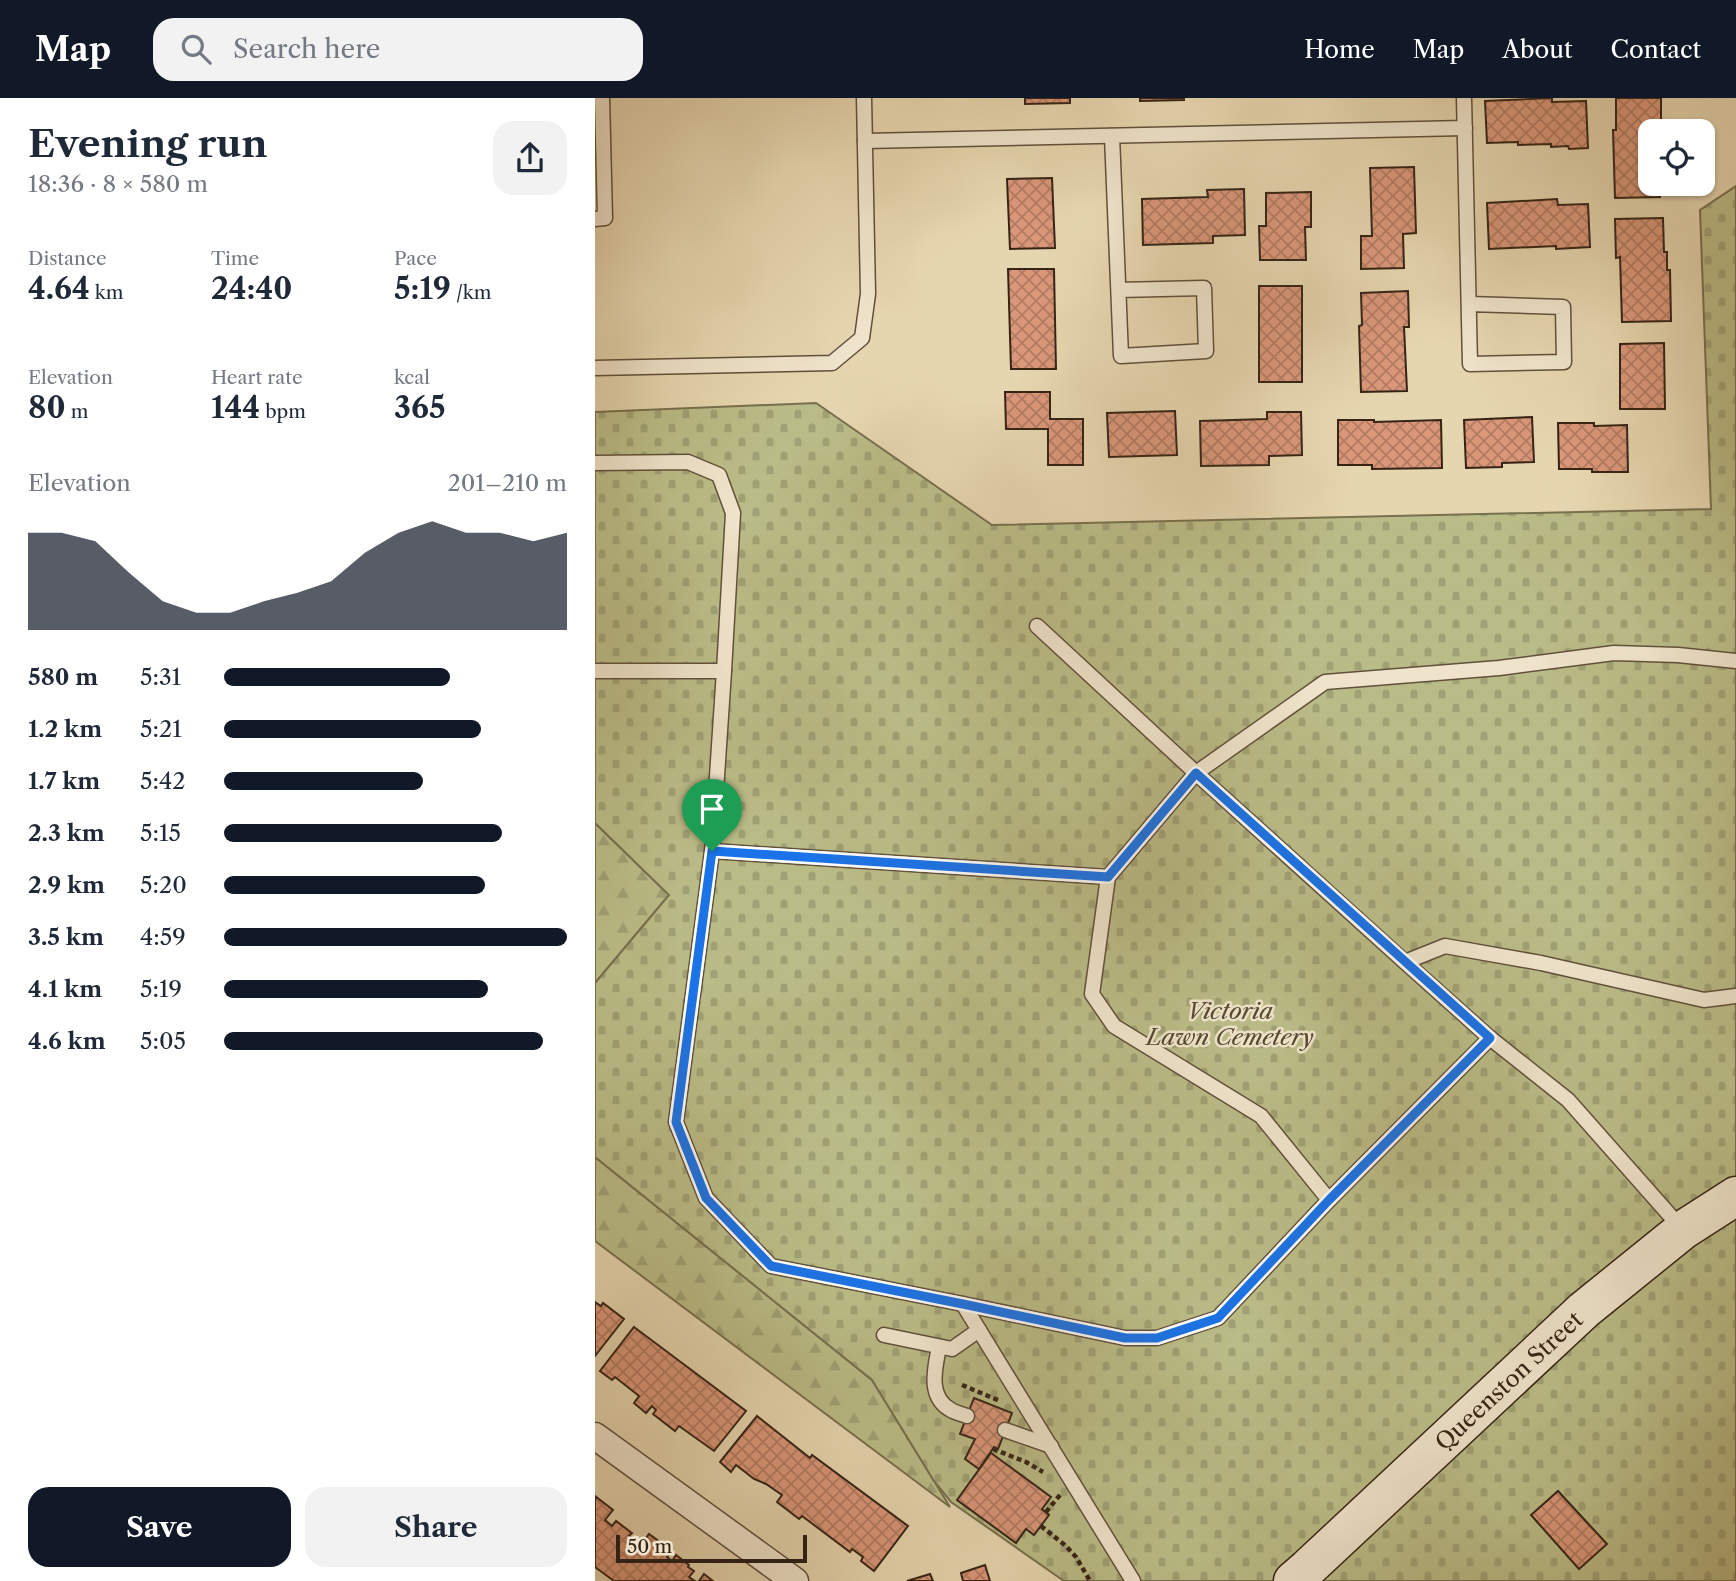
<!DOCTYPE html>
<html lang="en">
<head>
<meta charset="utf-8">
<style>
  body { margin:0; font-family:"Libre Caslon Text",serif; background:#f2f2f3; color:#1f2937; height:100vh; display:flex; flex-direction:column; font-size:26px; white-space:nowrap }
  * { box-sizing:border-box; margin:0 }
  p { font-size:23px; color:#747a83 }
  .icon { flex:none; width:38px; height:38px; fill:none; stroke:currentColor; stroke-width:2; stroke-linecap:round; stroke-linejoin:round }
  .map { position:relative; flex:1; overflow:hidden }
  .drawer { display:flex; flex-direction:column; background:#fff; width:595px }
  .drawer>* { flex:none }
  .buttons { position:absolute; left:1043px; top:21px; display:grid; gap:14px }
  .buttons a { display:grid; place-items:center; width:77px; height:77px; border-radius:14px; background:#fff; box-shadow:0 2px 5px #0004; font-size:35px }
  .scale { position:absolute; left:21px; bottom:18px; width:191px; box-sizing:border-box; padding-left:7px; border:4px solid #352416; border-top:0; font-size:19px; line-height:24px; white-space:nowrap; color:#352416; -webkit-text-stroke:5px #efe4cb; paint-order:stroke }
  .pin { position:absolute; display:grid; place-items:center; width:60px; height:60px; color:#fff; margin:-72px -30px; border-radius:50% 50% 50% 0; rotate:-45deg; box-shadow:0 0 7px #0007 }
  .pin .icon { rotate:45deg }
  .round { display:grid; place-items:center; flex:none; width:74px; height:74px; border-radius:21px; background:#f2f2f3 }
  .head { display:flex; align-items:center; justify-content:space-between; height:119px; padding:0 28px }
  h1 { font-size:38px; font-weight:700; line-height:52px }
  .figures { display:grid; grid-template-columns:repeat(3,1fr); gap:10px; height:119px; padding:7px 28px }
  .figures div { display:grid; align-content:center }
  .figures b { font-size:30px; font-weight:700 }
  .figures small { font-size:19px; font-weight:400 }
  .figures p { font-size:19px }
  .chart { height:196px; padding:14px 28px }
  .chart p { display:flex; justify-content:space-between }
  .chart svg { width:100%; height:126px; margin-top:7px; fill:#111827; opacity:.7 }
  .primary-button { display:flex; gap:14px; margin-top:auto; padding:14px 28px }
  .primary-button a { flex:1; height:80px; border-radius:21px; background:#111827; color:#fff; font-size:28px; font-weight:700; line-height:80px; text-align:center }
  .primary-button a+a { background:#f2f2f3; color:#1f2937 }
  ul { padding:0 28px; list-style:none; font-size:23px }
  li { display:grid; grid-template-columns:112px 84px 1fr; align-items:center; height:52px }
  li i { height:18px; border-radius:9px; background:#111827 }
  header { display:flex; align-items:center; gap:42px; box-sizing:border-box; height:98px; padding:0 35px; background:#111827; color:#fff }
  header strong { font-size:33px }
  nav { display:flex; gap:38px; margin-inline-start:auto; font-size:24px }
  .search { width:490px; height:63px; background:#f2f2f3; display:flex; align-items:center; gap:18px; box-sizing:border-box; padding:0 24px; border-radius:21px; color:#747a83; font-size:26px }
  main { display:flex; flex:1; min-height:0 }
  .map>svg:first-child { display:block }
  .forest { fill:url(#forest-firs); stroke:#78704e; stroke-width:2 }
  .cemetery { fill:url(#cemetery-stones); stroke:#78704e; stroke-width:2 }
  .building { fill:url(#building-cross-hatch); stroke:#352416; stroke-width:2 }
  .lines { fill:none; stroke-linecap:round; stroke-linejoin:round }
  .lane-casing { stroke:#61503c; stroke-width:17 }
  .street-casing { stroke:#61503c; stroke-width:29 }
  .secondary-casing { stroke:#352416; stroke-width:41 }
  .path { stroke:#352416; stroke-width:4.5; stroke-dasharray:5 3.5; stroke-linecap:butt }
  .lane { stroke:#efe4cb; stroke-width:14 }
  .street { stroke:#efe4cb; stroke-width:26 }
  .secondary { stroke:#efe4cb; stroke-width:38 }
  .route-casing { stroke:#fff; stroke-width:14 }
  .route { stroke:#1a73e8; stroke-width:9 }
  .labels { text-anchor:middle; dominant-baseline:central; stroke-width:5; stroke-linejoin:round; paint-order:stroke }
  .park-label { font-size:23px; font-style:italic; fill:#564a32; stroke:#efe4cb }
  .street-label { font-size:23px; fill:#352416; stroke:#efe4cb }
</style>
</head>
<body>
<header>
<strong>Map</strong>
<div class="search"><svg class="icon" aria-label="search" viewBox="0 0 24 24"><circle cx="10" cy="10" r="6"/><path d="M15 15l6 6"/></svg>Search here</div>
<nav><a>Home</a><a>Map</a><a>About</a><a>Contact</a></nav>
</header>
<main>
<section class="drawer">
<div class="head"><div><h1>Evening run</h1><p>18:36 · 8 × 580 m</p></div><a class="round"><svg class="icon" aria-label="share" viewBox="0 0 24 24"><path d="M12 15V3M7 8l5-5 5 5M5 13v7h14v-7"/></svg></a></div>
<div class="figures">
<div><p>Distance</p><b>4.64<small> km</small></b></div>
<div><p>Time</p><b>24:40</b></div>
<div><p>Pace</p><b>5:19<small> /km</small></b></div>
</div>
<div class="figures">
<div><p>Elevation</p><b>80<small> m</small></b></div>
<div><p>Heart rate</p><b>144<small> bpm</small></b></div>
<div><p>kcal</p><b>365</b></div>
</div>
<div class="chart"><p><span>Elevation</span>201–210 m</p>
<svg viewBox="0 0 160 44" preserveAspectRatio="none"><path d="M0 44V10L10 10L20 13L30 24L40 34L50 38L60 38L70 34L80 31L90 27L100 17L110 10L120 6L130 10L140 10L150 13L160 10V44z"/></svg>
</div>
<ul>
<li><b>580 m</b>5:31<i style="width:66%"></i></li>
<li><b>1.2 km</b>5:21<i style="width:75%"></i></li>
<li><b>1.7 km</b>5:42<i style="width:58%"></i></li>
<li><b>2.3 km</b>5:15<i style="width:81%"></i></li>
<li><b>2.9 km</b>5:20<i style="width:76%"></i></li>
<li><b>3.5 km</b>4:59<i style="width:100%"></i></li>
<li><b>4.1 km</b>5:19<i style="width:77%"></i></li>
<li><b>4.6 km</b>5:05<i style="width:93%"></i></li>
</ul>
<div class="primary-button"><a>Save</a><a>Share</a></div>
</section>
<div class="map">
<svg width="1141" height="1483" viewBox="0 0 1141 1483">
  <defs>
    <pattern id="forest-firs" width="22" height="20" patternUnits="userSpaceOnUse" patternTransform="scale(1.75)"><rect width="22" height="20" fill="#babc87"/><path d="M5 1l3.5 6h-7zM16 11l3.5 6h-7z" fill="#a0a174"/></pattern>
    <pattern id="cemetery-stones" width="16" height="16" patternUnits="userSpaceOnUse" patternTransform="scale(1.75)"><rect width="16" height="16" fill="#babc87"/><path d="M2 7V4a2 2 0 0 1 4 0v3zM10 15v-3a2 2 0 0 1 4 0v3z" fill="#a0a174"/></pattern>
    <pattern id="building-cross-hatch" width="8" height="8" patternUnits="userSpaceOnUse" patternTransform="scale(1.75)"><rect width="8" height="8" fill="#da9779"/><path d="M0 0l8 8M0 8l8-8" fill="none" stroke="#b27b62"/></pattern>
  </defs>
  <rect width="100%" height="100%" fill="#e6d6af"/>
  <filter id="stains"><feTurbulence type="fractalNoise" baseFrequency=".00286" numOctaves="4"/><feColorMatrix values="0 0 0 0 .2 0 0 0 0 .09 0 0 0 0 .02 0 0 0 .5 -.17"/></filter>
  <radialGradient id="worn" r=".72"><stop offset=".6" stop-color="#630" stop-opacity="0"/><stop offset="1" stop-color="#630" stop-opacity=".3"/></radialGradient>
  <!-- forest -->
  <g class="forest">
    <polygon points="0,725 74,797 0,885"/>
    <polygon points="0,1059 277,1282 355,1409 0,1143"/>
  </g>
  <!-- cemetery -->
  <polygon class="cemetery" points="1141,88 1141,1483 469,1483 356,1404 339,1383 277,1282 0,1059 0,885 74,797 0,725 0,314 221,305 397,427 1116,411 1105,112"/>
  <!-- building -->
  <g class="building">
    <polygon points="430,0 475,0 475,5 430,6"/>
    <polygon points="545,0 589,0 589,2 545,3"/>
    <polygon points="957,0 957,4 991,3 993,50 974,51 973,48 956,49 956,46 923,47 923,44 892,45 890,3"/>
    <polygon points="1021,0 1066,0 1066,33 1055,33 1055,86 1065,86 1065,99 1020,100 1018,32 1021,32"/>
    <polygon points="819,69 821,135 808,136 809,170 766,171 766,138 777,138 775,70"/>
    <polygon points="457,80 460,150 415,151 412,81"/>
    <polygon points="649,91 650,137 618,138 618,145 548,147 547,101 613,99 612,92"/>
    <polygon points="716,94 716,129 710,129 711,162 665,162 664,128 671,128 671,95"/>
    <polygon points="962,101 963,107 993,106 995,149 961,151 961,148 894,151 892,105"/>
    <polygon points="1068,120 1069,154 1072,154 1072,172 1075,172 1076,223 1027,224 1025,159 1021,160 1020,121"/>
    <polygon points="413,171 459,171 461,271 416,271"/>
    <rect x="664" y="188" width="43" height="96"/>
    <polygon points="813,193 814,229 809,229 812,293 766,294 764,228 767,227 766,195"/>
    <polygon points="1069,245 1070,311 1025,311 1025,246"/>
    <polygon points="410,294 455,294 455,321 488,321 488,367 453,367 453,331 411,331"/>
    <polygon points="580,313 582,357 514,359 512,315"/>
    <polygon points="672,314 706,314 707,357 674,358 674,367 606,368 605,323 672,321"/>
    <polygon points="937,319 939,364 907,365 907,369 871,370 869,322"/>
    <polygon points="743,322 779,322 779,324 846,322 847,370 777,371 777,367 743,367"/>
    <polygon points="963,325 999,325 999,328 1032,327 1033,374 997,374 997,371 964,371"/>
    <polygon points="0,1204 6,1208 8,1205 29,1221 0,1258"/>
    <polygon points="39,1229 151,1313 119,1353 84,1328 80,1333 58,1316 61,1312 57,1308 51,1315 39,1305 44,1298 20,1279 17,1282 5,1273"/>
    <polygon points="379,1300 417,1315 403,1351 399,1349 384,1371 370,1361 380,1341 365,1336"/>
    <polygon points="162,1318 215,1360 217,1357 313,1428 279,1473 266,1463 268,1459 257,1451 255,1454 207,1418 204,1421 182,1404 187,1397 171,1386 159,1381 141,1367 136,1374 125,1364"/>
    <polygon points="396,1355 456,1399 447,1411 454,1417 439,1437 431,1431 421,1445 362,1402"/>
    <polygon points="963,1393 1012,1446 984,1471 936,1417"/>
    <polygon points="0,1398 18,1412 10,1422 17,1428 21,1423 37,1435 34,1438 46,1447 54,1436 77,1453 72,1459 77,1463 81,1457 94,1467 93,1469 99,1473 94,1479 100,1483 19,1483 0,1469"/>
    <polygon points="390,1467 395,1483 368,1483 366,1475"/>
    <polygon points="109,1476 118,1483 104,1483"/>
    <polygon points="335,1476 338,1483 312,1483"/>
  </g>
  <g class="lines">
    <!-- lane casing -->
    <g class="lane-casing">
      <g id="lane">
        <polyline points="869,0 875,266 969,264 968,209 874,206"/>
        <polyline points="517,38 526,258 611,253 609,190 524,192"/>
        <polyline points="270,43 870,30"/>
        <polyline points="0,121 10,120 7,0"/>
        <polyline points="0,270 237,265 267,240 273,196 269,0"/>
        <polyline points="0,365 93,364 124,377 138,415 129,573 0,573"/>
        <polyline points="442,528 601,675 810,864 895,940 973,1002 1087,1131"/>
        <polyline points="129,573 117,753 81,1024 111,1100 176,1168 368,1206 530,1240 562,1240 623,1220 734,1102 895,940"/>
        <polyline points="117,753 513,779"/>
        <polyline points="810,864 850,848 946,865 1109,902 1141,898"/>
        <polyline points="734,1102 666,1018 519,928 497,896 513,779 601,675 730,584 904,570 1019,555 1083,557 1141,563"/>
        <polyline points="368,1206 538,1483"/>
        <polyline points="289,1237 357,1251 384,1232"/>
        <path d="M344,1249C340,1270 332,1299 356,1312C361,1315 367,1316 372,1318"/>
        <polyline points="410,1332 456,1348"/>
      </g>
    </g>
    <!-- street casing -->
    <g class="street-casing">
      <polyline id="street" points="0,1338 200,1483"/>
    </g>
    <!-- secondary casing -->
    <g class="secondary-casing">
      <polyline id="secondary" points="698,1483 713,1470 989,1212 1088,1132 1141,1098"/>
    </g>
    <!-- path -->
    <g class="path">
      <polyline points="367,1287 405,1303"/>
      <polyline points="398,1351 431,1364 448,1374"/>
      <polyline points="451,1414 465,1397"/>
      <polyline points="446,1428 471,1448 481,1459 495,1483"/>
    </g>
    <!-- lane -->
    <use href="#lane" class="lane"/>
    <!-- street -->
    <use href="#street" class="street"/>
    <!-- secondary -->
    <use href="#secondary" class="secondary"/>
  </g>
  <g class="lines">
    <!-- route casing -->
    <g class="route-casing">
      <polygon id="route" points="601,675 895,940 734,1102 623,1220 562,1240 530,1240 368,1206 176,1168 111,1100 81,1024 117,753 513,779"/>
    </g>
    <!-- route -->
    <use href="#route" class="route"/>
  </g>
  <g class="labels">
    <!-- park labels -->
    <g class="park-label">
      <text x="635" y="913">Victoria<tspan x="635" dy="26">Lawn Cemetery</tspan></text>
    </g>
    <!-- street labels -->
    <g class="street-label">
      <text transform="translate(914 1283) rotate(-43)">Queenston Street</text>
    </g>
  </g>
  <rect width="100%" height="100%" filter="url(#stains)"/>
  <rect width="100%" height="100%" fill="url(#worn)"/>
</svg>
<div class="buttons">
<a><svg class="icon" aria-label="locate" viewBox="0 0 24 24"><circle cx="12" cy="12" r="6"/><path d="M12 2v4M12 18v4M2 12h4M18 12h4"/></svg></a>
</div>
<div class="scale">50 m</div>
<div class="pin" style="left:117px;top:753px;background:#1e9e55"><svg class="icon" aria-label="arrive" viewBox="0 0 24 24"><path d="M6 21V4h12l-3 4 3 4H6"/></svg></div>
</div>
</main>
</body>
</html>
